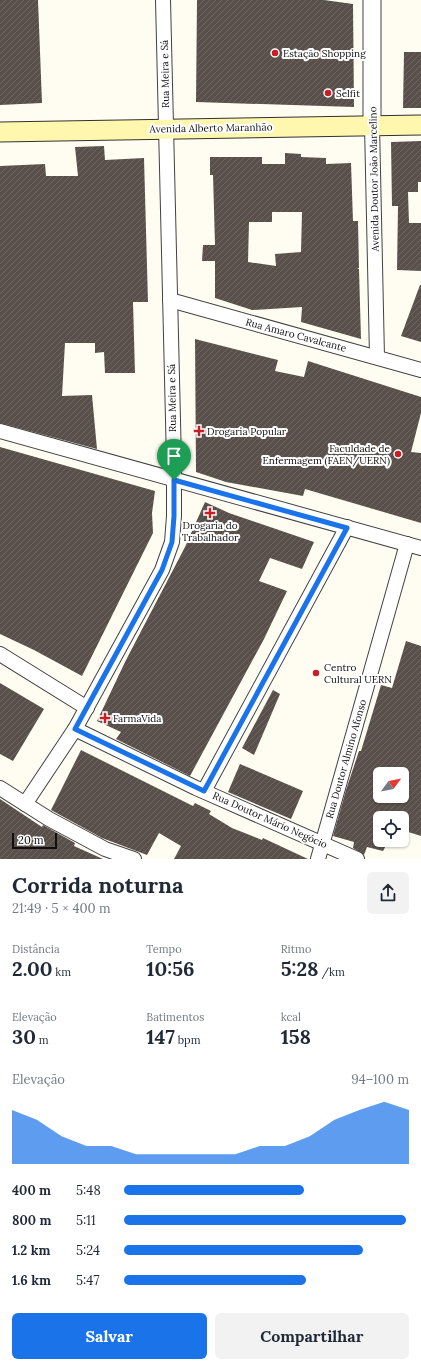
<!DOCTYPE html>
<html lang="pt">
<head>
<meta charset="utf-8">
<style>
  body { margin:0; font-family:Lora,serif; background:#f2f2f3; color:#1f2937; height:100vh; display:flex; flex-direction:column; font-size:15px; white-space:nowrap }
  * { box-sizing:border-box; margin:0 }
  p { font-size:13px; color:#747a83 }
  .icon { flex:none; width:22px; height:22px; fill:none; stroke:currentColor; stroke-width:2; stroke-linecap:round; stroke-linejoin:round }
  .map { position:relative; height:859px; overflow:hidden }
  .panel { display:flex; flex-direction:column; background:#fff; flex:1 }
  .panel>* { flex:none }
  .needle { width:26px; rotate:58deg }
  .buttons { position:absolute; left:373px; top:767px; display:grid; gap:8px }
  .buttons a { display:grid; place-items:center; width:36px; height:36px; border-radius:6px; background:#fff; box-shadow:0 1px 3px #0004; font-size:20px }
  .scale { position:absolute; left:12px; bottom:10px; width:45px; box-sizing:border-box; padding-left:4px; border:2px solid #0f0f0f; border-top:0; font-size:11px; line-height:14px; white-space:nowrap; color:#0f0f0f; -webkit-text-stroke:3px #fff; paint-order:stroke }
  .pin { position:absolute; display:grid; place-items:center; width:34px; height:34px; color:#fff; margin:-41px -17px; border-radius:50% 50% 50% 0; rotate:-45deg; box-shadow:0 0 4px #0007 }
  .pin .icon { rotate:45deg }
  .round { display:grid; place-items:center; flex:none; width:42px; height:42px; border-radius:6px; background:#f2f2f3 }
  .overview { display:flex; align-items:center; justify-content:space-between; height:68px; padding:0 12px }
  h1 { font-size:22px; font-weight:700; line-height:30px }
  .stats { display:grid; grid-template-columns:repeat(3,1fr); gap:6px; height:68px; padding:4px 12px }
  .stats div { display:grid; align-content:center }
  .stats b { font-size:20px; font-weight:700 }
  .stats small { font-size:11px; font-weight:400 }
  .stats p { font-size:11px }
  .chart { height:112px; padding:8px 12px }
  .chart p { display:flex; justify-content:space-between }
  .chart svg { width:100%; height:72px; margin-top:4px; fill:#1a73e8; opacity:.7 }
  .primary-button { display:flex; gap:8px; margin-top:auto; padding:8px 12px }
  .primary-button a { flex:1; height:46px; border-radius:6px; background:#1a73e8; color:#fff; font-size:16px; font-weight:700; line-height:46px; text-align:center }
  .primary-button a+a { background:#f2f2f3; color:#1f2937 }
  ul { padding:0 12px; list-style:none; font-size:13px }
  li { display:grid; grid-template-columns:64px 48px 1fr; align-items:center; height:30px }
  li i { height:10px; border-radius:5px; background:#1a73e8 }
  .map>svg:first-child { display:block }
  .building { fill:url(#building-hatch); fill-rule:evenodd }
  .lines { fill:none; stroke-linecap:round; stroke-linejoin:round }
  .minor-casing { stroke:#424242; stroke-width:16 }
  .tertiary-casing { stroke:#424242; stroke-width:19 }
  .secondary-casing { stroke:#313131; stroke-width:21 }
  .minor { stroke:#fff; stroke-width:14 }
  .tertiary { stroke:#fff; stroke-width:17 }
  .secondary { stroke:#fff7ad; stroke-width:19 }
  .route-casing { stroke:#fff; stroke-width:8 }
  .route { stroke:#1a73e8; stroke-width:5 }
  .poi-dot { fill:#c81e24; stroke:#fff; stroke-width:1.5 }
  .labels { text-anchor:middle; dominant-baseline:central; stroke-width:4; stroke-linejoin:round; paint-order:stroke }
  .poi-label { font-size:10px; fill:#0f0f0f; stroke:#fff; text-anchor:start }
  .street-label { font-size:10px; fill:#0f0f0f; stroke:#fff }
</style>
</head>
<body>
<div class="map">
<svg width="421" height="859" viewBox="0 0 421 859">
  <defs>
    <pattern id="building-hatch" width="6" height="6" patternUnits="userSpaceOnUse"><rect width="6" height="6" fill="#59504b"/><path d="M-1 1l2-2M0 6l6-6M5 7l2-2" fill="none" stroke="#6c6561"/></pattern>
  </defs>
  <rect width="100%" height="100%" fill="#fffdf2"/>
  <!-- building -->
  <g class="building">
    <polygon points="0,0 38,0 42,103 0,105"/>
    <polygon points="197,0 324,0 353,4 354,107 196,102"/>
    <polygon points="404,52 421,52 421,108 403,108"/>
    <polygon points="421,141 421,182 418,182 418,192 408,192 409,223 421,223 421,271 397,270 398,206 392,206 391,142"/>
    <polygon points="104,146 105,160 144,158 148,302 133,302 135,373 105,373 104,352 95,353 95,343 65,343 62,396 92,395 97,449 0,423 0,166 45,164 46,176 78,176 75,147"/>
    <path d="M285,153L301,154V157L326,158V164L351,163L353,221H358L359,268H357L359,269L361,339L301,322L302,307L252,310L215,298V261H202L203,245H215L213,175H210V157H262V164H285ZM272,212H302L301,252L275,254L276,266L248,262L249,222H272Z"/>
    <polygon points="420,285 421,285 421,342 401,336"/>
    <polygon points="195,339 278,360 275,371 304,377 308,361 421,397 421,413 411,452 421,453 421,523 305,489 303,496 226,482 196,472"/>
    <polygon points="0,447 155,491 152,513 153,533 82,676 34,650 0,634"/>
    <polygon points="205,502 229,513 314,542 302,569 270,558 259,581 287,591 264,639 190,776 116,739 121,732 97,721 126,660 185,547"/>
    <path d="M406,641L421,646V836L402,830V818H380V840H389L383,851L367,847L364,855L353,848L354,842L333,836L346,790L359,751H361L381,685L392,688ZM380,774H402V796H380Z"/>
    <polygon points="0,683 44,709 13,761 0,754"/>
    <polygon points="273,690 280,694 254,755 242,748"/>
    <polygon points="81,750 193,806 195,803 211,811 209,814 232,828 262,840 263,838 308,859 174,859 181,846 159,833 147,855 102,838 51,810"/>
    <polygon points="240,764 303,791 291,819 228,792"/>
    <polygon points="0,799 42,827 43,825 75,843 74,846 103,859 0,859"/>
  </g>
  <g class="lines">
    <!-- minor casing -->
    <g class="minor-casing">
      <g id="minor">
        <polyline points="372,125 377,357"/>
        <polyline points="170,300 421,370"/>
        <polyline points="0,431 421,548"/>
        <polyline points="0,654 87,708"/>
        <polyline points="75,729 196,788 357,859"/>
        <polyline points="0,788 49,819 105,849 134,859"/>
        <polyline points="204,791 347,527"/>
        <polyline points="25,804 75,729 162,570 172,542 174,516 174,462 163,0"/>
        <polyline points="318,859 407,544"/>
      </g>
    </g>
    <!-- tertiary casing -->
    <g class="tertiary-casing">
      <polyline id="tertiary" points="372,0 372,125"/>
    </g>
    <!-- secondary casing -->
    <g class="secondary-casing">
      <polyline id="secondary" points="0,132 421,125"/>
    </g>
    <!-- minor -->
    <use href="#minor" class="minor"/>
    <!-- tertiary -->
    <use href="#tertiary" class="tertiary"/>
    <!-- secondary -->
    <use href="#secondary" class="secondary"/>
  </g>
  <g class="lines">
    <!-- route casing -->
    <g class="route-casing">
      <polygon id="route" points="174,480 347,528 204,791 75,729 162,570 172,542 174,516"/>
    </g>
    <!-- route -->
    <use href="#route" class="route"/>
  </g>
  <!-- markers -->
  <g class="poi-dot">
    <circle cx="275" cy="53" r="4"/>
    <circle cx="328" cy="93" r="4"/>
    <path d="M197 425h4v4h4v4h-4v4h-4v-4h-4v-4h4z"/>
    <circle cx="398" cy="454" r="4"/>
    <path d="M208 507h4v4h4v4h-4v4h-4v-4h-4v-4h4z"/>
    <circle cx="316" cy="673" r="4"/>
    <path d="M103 712h4v4h4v4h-4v4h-4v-4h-4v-4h4z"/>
  </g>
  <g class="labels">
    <!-- poi labels -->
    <g class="poi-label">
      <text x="283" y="53">Estação Shopping</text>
      <text x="336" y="93">Selfit</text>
      <text x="207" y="431">Drogaria Popular</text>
      <text x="390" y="448" text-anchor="end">Faculdade de<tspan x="390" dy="12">Enfermagem (FAEN/UERN)</tspan></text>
      <text x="210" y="525" text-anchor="middle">Drogaria do<tspan x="210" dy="12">Trabalhador</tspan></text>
      <text x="324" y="667">Centro<tspan x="324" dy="12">Cultural UERN</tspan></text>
      <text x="113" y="718">FarmaVida</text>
    </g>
    <!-- street labels -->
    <g class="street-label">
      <text transform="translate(165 74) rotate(-91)">Rua Meira e Sá</text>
      <text transform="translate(211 128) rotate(-1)">Avenida Alberto Maranhão</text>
      <text transform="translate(374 179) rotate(-91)">Avenida Doutor João Marcelino</text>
      <text transform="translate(296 335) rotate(15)">Rua Amaro Cavalcante</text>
      <text transform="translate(172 398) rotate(-91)">Rua Meira e Sá</text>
      <text transform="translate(346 759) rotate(-74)">Rua Doutor Almino Afonso</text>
      <text transform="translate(270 820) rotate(24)">Rua Doutor Mário Negócio</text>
    </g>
  </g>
</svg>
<div class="buttons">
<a><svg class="needle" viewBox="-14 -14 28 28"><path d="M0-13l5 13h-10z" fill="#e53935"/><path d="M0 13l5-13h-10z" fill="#747a83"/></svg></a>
<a><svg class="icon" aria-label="locate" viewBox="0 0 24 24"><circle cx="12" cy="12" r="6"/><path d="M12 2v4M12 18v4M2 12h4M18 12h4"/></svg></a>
</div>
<div class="scale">20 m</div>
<div class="pin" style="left:174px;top:480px;background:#1e9e55"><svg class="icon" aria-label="arrive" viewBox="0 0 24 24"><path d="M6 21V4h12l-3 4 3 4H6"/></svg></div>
</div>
<section class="panel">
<div class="overview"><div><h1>Corrida noturna</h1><p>21:49 · 5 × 400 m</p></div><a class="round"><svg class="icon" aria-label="share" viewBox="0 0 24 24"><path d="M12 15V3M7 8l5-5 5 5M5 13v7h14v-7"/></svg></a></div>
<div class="stats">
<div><p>Distância</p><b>2.00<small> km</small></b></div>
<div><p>Tempo</p><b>10:56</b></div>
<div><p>Ritmo</p><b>5:28<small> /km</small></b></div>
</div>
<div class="stats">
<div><p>Elevação</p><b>30<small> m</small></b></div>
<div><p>Batimentos</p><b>147<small> bpm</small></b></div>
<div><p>kcal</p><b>158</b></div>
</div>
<div class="chart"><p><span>Elevação</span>94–100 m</p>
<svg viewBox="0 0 160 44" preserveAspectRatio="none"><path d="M0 44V11L10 17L20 27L30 33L40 33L50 38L60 38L70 38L80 38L90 38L100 33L110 33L120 27L130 17L140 11L150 6L160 11V44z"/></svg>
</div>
<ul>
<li><b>400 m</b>5:48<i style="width:63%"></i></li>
<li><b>800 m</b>5:11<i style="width:99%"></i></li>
<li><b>1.2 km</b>5:24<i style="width:84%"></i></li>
<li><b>1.6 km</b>5:47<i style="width:64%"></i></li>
</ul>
<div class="primary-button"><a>Salvar</a><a>Compartilhar</a></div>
</section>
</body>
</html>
